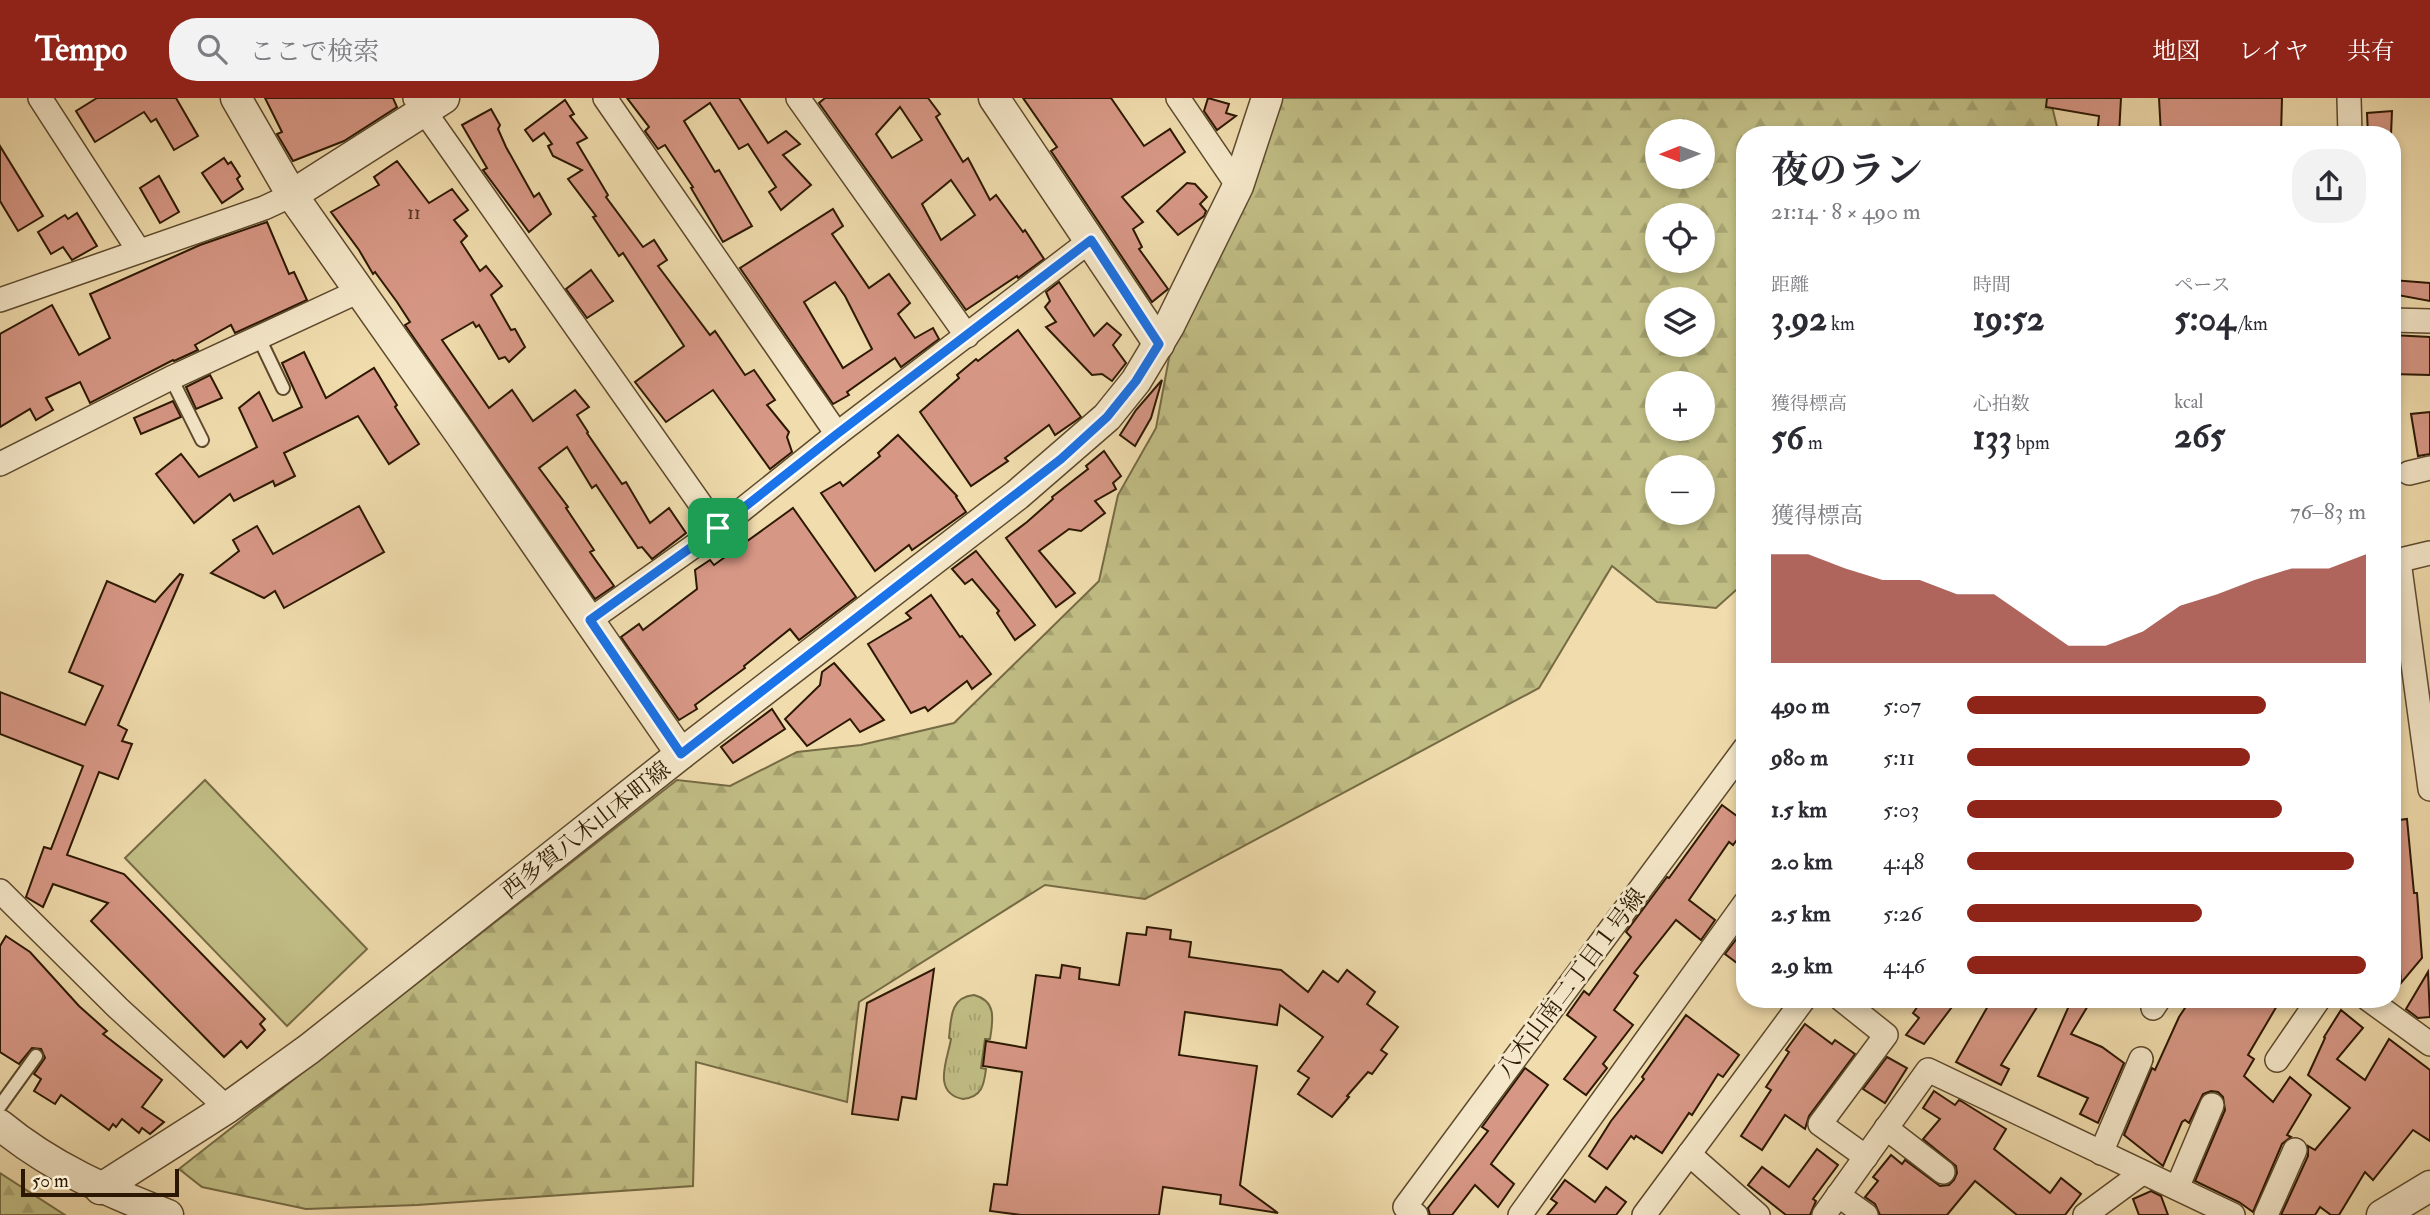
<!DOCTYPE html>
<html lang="ja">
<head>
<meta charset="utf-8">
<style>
  body { margin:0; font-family:"IM FELL Double Pica","Noto Serif JP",serif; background:#f2f2f3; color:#2b2b33; height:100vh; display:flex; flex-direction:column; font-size:26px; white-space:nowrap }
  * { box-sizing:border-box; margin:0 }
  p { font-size:23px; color:#7c7c81 }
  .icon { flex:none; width:38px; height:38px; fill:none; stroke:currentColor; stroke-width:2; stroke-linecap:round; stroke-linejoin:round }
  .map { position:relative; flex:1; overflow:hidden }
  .sheet { position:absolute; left:1736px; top:28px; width:665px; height:882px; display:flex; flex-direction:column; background:#fff; border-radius:28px; box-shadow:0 4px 10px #0003 }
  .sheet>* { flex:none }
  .needle { width:46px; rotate:269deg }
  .buttons { position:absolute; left:1645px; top:21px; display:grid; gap:14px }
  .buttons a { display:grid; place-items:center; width:70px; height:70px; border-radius:50%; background:#fff; box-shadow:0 4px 10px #0003; font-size:35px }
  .scale { position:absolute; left:21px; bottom:18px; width:158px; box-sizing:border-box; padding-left:7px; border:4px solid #2c1802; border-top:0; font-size:19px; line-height:24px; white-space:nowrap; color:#2c1802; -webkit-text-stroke:5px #f5e8ca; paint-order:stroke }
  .pin { position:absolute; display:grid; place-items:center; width:60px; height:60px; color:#fff; margin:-30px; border-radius:14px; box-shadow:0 4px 10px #0006 }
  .round { display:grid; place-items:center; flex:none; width:74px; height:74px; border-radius:28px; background:#f2f2f3 }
  .overview { display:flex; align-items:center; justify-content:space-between; height:119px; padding:0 35px }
  h1 { font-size:38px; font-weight:700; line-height:52px }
  .stats { display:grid; grid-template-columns:repeat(3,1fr); gap:10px; height:119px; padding:7px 35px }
  .stats div { display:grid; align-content:center }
  .stats b { font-size:35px; font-weight:700 }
  .stats small { font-size:19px; font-weight:400 }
  .stats p { font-size:19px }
  .chart { height:196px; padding:14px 35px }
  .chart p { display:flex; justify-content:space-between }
  .chart svg { width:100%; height:126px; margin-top:7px; fill:#8f2418; opacity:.7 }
  ul { padding:0 35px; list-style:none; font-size:23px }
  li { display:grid; grid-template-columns:112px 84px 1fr; align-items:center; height:52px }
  li i { height:18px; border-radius:9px; background:#8f2418 }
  header { display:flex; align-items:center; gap:42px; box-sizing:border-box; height:98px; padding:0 35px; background:#8f2418; color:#fff }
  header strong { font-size:33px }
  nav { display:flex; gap:38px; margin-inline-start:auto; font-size:24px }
  .search { width:490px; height:63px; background:#f2f2f3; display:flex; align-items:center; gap:18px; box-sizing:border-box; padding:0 24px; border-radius:28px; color:#7c7c81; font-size:26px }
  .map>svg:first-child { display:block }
  .grass { fill:url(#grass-tufts); stroke:#766b44; stroke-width:2 }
  .forest { fill:url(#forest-firs); stroke:#766b44; stroke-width:2; fill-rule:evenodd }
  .pitch { fill:#c1be85; stroke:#766b44; stroke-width:2 }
  .building { fill:#d79785; stroke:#2c1802; stroke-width:2; fill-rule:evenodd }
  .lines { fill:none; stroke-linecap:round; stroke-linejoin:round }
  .service-casing { stroke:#5d492d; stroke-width:16 }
  .minor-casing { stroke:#5d492d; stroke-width:26 }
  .tertiary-casing { stroke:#5d492d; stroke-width:33 }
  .service { stroke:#f5e8ca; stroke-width:12 }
  .minor { stroke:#f5e8ca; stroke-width:23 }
  .tertiary { stroke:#f5e8ca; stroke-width:30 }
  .route-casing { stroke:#fff; stroke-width:14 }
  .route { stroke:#1a73e8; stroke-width:9 }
  .labels { text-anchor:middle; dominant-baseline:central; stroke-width:6; stroke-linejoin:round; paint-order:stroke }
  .number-label { font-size:19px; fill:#573823 }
  .street-label { font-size:23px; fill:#2c1802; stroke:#f5e8ca }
</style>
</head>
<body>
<header>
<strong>Tempo</strong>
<div class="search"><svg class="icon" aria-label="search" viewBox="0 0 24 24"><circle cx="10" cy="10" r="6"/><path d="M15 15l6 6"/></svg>ここで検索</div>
<nav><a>地図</a><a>レイヤ</a><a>共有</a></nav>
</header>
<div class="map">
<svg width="2430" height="1117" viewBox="0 0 2430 1117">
  <defs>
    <pattern id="grass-tufts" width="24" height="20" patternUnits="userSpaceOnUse" patternTransform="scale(1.75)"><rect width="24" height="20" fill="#c1be85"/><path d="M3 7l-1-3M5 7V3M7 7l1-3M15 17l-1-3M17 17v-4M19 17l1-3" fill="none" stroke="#a6a371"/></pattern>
    <pattern id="forest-firs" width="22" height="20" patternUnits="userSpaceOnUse" patternTransform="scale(1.75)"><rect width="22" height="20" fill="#c1be85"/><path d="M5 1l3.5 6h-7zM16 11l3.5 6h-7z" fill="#a6a371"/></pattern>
  </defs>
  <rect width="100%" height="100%" fill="#f0dcad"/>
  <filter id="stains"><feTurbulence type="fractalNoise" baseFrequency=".00286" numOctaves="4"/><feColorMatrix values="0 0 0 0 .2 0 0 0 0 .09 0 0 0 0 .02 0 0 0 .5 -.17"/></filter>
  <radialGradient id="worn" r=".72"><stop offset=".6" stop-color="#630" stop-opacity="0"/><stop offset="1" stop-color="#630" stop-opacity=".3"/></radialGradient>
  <!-- grass -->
  <path class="grass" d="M974,897C997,903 993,922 990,941H985L981,970L986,971C984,987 982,999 963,1001C931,995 948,960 951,941L949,940C951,921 950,899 974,897Z"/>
  <!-- forest -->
  <g class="forest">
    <path d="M1275,0H2050L2059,37H1745V484L1716,510L1657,504L1612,468L1539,590L1145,801L1045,787L859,904L847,1004L696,964L693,1088L417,1107L306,1111L202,1089L179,1071L677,682L730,688L797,654L861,647L954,625L1099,483L1118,397L1156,330L1169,260L1196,185ZM1657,33H1703V79H1657ZM1657,117H1703V163H1657ZM1657,201H1703V247H1657ZM1657,285H1703V331H1657ZM1657,369H1703V415H1657Z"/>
    <polygon points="0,1075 65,1117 0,1117"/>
  </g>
  <!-- pitch -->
  <polygon class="pitch" points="205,682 367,851 287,928 125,760"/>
  <!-- building -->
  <g class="building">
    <polygon points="97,0 176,0 198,38 174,52 156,21 151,24 144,14 95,44 76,13"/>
    <polygon points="265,0 393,0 397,9 344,43 293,63 277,36 282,34"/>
    <polygon points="627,0 739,0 768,45 786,33 800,46 783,57 811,87 781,112 769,94 776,89 748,46 739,51 710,5 684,23 715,74 719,72 752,128 723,144 691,90 693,89 665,47 658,51 645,33 649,29"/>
    <path d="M825,0H928L940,16L936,19L963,64L968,60L990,102L996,97L1023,134L1025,132L1044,161L1018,180L1017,178L966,212L819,5ZM900,9L922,42L892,60L876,36ZM951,82L975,117L941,142L922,106Z"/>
    <polygon points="1023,0 1111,0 1144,48 1170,31 1185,54 1122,99 1143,124 1133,131 1142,149 1139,151 1168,191 1152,204 1051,53 1057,49"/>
    <polygon points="1208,0 1229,6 1226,15 1236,18 1217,32 1204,13"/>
    <polygon points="2047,0 2121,0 2119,37 2097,37 2099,18 2046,9"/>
    <polygon points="2159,0 2282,0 2281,37 2161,37"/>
    <polygon points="565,2 574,16 570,18 587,40 577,45 608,97 606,99 643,149 654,142 667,162 658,168 710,237 715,233 745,277 754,272 775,302 767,307 789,334 787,339 792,354 770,371 713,292 666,324 635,284 684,248 623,155 619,158 593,119 596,118 568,81 582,72 553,58 548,48 552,46 544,35 533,43 525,32"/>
    <polygon points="491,11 500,27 498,31 506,49 534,99 539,95 551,116 529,134 483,72 487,70 462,27"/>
    <polygon points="2392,13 2391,37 2368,37 2367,15"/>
    <polygon points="0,48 43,118 18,133 0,103"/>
    <polygon points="224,60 228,66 231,64 240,78 237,81 243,91 222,105 202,75"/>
    <polygon points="397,63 429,105 452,91 468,112 454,122 467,138 461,144 480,173 486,168 502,188 491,197 511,232 515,231 525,249 509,264 505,259 499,261 479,227 476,229 473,224 442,242 489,310 512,292 533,323 575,292 589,309 577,317 588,334 587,335 622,386 626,384 650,425 669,410 686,435 652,461 642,449 638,450 596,387 592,390 567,349 539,370 568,409 566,410 594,452 590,454 614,488 595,501 405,227 410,224 397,204 375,174 373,176 359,152 331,114 379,87 374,79"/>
    <polygon points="159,78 179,114 160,125 140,90"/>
    <polygon points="1187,85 1195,86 1207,99 1200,106 1206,113 1204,118 1178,137 1157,113"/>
    <path d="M833,111L843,128L832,136L869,190L889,176L910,205L898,216L915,240L933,230L939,241L901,269L895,260L847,294L849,297L833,306L740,170ZM835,184L845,198L872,251L843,270L804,204Z"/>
    <polygon points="77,115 97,148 72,162 63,149 51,156 38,134 65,117 68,121"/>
    <polygon points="267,124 289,176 294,174 307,202 235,235 231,227 195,247 198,252 174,263 173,262 90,305 80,284 46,300 53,312 36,322 30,311 0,329 0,236 52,207 79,257 110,240 90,196 200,147"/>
    <polygon points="591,172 613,203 587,220 566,191"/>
    <polygon points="2392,182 2430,185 2430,203 2392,196"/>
    <polygon points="1059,184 1094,238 1107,225 1121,237 1113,247 1126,265 1112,283 1102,276 1092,277 1046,229 1056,224 1045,209 1050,203 1046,194"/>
    <polygon points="1018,232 1081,319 1055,337 1049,327 1005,360 1008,363 971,388 920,314 959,280 957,277 976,261 978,263"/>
    <polygon points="2392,237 2430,239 2430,277 2392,276"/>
    <polygon points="304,254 326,300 374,270 397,307 395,309 419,346 389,366 358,318 284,355 295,378 275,388 273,383 234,403 230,396 194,425 156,376 181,356 199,379 257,349 239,310 259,294 273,323 302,309 282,265"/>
    <polygon points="210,277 222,300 196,311 186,289"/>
    <polygon points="1162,282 1151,320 1135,348 1120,337 1136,312"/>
    <polygon points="173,303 181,319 141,336 134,320"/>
    <polygon points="2430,314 2430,356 2418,358 2411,316"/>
    <polygon points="898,337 957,398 956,399 966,414 912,452 909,447 875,473 821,395 840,384 843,388 880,358 878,355"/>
    <polygon points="1104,353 1121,378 1113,385 1116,391 1095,403 1105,415 1081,433 1069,431 1039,453 1075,495 1056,509 1006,440 1027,424 1053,401 1052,399 1088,371 1086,368"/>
    <polygon points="359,408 384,454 284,510 275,493 264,500 211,475 239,453 233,442 257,428 273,456"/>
    <polygon points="793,410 856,499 799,542 790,531 744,568 745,570 695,607 697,611 679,622 621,539 639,526 643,532 697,491 695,472 710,462 714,467"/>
    <polygon points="976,453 1035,527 1015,542 997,515 999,513 972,481 965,486 952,471"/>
    <polygon points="180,476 183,477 118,627 127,632 122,643 132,646 118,681 99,674 67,757 124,776 265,921 260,926 265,932 247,950 241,943 224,959 91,823 108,805 53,786 43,809 26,799 44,749 51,751 83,668 0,636 0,594 85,627 103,588 69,574 107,483 155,504"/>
    <polygon points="931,497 960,539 962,538 991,576 972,591 967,583 928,613 925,609 911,615 868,546 911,520 906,515"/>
    <polygon points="834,565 884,622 860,634 850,621 807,648 785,621 820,587 822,574"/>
    <polygon points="772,611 785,631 733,665 721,649"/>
    <polygon points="1722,707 1745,724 1745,731 1733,747 1729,744 1689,802 1715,822 1701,842 1676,822 1634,875 1638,878 1614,912 1633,927 1603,966 1607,970 1586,997 1564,981 1596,939 1567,917 1584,893 1589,897 1631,839 1626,834 1667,779 1669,780"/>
    <polygon points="2407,721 2414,795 2417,795 2422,860 2401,885 2398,847 2392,815 2392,723"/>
    <polygon points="1147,829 1171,832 1170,841 1191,844 1189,859 1281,872 1308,894 1323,873 1338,884 1347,872 1375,894 1367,906 1398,929 1381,952 1387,956 1372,976 1368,974 1347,998 1349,999 1332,1019 1298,996 1309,980 1298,973 1323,939 1280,907 1277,927 1185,914 1179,957 1257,968 1240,1087 1278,1115 1220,1106 1221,1097 1163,1089 1159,1117 1021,1117 990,1113 994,1086 1007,1087 1022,974 983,968 986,943 1026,950 1036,877 1060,880 1062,867 1080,870 1079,881 1119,887 1127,835 1146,837"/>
    <polygon points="6,838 30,854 79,908 107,933 103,936 162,982 142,1009 164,1024 150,1036 142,1030 139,1035 122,1021 116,1029 113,1026 109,1032 61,997 55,1006 34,993 41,981 34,976 45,960 41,951 32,950 19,966 0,954 0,848"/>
    <polygon points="1738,839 1745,845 1745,871 1725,856"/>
    <polygon points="934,871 916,1001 902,999 898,1022 852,1016 867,905"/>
    <polygon points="2428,874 2430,919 2418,920 2406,911"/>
    <polygon points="1923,901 1958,901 1924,946 1906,937 1919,920 1913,915"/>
    <polygon points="1992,901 2042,901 2001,967 2009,971 2001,987 1956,964"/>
    <polygon points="2072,901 2092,901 2071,936 2102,949 2124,965 2098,1025 2080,1016 2088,1000 2038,978"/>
    <polygon points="2191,901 2281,901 2248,957 2254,961 2244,978 2273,1004 2290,979 2311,997 2287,1037 2291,1039 2282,1046 2253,1114 2239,1104 2195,1083 2225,1012 2223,999 2218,994 2211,993 2203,996 2189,1025 2185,1022 2182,1024 2163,1068 2124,1037 2152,970 2155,972 2179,919"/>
    <polygon points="2341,912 2363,930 2337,961 2365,982 2389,941 2430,972 2430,1043 2413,1032 2373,1082 2365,1074 2339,1117 2331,1117 2320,1109 2315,1117 2281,1117 2308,1058 2308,1048 2315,1052 2350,1010 2308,977 2325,940 2324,939"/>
    <polygon points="1686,917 1739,957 1723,979 1718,976 1692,1017 1689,1015 1662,1055 1636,1038 1634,1041 1631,1038 1607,1071 1589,1058 1611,1023 1644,981 1642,979"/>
    <polygon points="1805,926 1832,946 1835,942 1855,956 1809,1018 1805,1031 1785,1017 1762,1052 1741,1038 1771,992 1766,989 1789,954 1786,952"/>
    <polygon points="1887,959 1907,970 1885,1005 1863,991"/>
    <polygon points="1525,970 1548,987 1491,1066 1514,1086 1498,1109 1475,1087 1452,1117 1430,1117 1428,1110 1488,1033 1482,1029"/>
    <polygon points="1934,993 1955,1007 1959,1002 1961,1003 2006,1031 1994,1051 2050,1095 2061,1080 2081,1096 2065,1117 2017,1117 1975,1083 1947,1117 1880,1117 1875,1106 1865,1099 1878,1083 1873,1079 1891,1057 1902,1066 1905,1062 1940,1088 1949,1087 1954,1082 1957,1075 1956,1068 1923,1041 1940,1021 1923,1010"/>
    <polygon points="1817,1051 1838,1067 1813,1101 1816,1103 1810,1117 1786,1117 1748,1087 1762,1069 1789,1089"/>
    <polygon points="1565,1082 1595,1104 1606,1089 1626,1104 1616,1117 1547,1117 1557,1105 1551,1101"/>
    <polygon points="2151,1093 2161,1098 2168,1117 2139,1117 2133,1101"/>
  </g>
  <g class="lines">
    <!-- service casing -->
    <g class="service-casing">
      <g id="service">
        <polyline points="259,240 283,290"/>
        <polyline points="171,280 202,342"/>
        <polyline points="0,1008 36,958"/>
      </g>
    </g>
    <!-- minor casing -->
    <g class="minor-casing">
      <g id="minor">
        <polyline points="40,0 139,153"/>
        <polyline points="415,0 718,431"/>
        <polyline points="605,0 837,336"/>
        <polyline points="798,0 967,238"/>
        <polyline points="1178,0 1238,88"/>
        <polyline points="2349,0 2350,37"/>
        <polyline points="0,202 264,110 292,97"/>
        <polyline points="2392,222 2430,223"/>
        <polyline points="0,366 171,280 359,193"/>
        <polyline points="2409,375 2430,370"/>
        <polyline points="2399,463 2430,691"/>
        <polyline points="2392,464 2430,455"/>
        <polyline points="590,522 718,431 837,336 1091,142"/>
        <polyline points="0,793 118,910 227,1010"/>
        <polyline points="1841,901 1886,937 1820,1026 1866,1059"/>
        <polyline points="2368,901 2430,946"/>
        <polyline points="2153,910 2159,901"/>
        <polyline points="2277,962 2319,901"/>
        <polyline points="1886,1030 1943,1074"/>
        <polyline points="2101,1055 2141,961"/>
        <polyline points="1689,1056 1758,1117"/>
        <polyline points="2177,1090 2212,1007"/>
        <polyline points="1838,1097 1866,1117"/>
        <polyline points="1416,1117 1405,1109 1745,650"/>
        <polyline points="1520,1117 1745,805"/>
        <polyline points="1644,1117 1804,901"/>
        <polyline points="1824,1117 1928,972 2233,1117"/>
        <polyline points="2085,1117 2142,1075"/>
        <polyline points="2266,1117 2295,1052"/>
      </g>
    </g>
    <!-- tertiary casing -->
    <g class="tertiary-casing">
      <g id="tertiary">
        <polyline points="236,0 292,97 461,337 681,656"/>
        <polyline points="994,0 1159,246"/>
        <polyline points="292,97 444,0"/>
        <path d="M0,1027C52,1070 107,1093 168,1117"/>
        <polyline points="100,1091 227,1010 309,951 681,656 1017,397 1107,319 1136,283 1169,228 1238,88 1267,0"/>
        <polyline points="2382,1117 2430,1088"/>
      </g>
    </g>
    <!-- service -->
    <use href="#service" class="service"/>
    <!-- minor -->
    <use href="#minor" class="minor"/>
    <!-- tertiary -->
    <use href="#tertiary" class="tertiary"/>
  </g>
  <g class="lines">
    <!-- route casing -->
    <g class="route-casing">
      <polygon id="route" points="1091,142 1159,246 1136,283 1107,319 1061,361 681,656 590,522 718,430 837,336"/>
    </g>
    <!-- route -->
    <use href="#route" class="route"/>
  </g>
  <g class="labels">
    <!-- number labels -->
    <g class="number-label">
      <text x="414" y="115">11</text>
    </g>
    <!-- street labels -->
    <g class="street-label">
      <text transform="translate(586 732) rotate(-38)">西多賀八木山本町線</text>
      <text transform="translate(1571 885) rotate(-53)">八木山南二丁目１号線</text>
    </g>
  </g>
  <rect width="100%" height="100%" filter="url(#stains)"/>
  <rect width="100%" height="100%" fill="url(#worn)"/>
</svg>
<div class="buttons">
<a><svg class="needle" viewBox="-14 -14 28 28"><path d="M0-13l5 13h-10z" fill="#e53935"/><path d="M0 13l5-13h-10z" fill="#7c7c81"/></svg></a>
<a><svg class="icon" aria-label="locate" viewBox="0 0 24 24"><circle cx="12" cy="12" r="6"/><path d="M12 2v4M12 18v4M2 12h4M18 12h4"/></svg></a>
<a><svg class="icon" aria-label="layers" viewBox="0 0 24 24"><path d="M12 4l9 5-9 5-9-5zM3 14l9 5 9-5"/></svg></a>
<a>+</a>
<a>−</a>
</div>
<div class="scale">50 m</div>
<div class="pin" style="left:718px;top:430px;background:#1e9e55"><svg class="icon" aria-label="arrive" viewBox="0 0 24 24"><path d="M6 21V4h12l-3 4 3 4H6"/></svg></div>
<section class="sheet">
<div class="overview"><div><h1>夜のラン</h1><p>21:14 · 8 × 490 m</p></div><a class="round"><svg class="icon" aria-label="share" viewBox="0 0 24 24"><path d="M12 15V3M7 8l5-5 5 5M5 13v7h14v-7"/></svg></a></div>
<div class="stats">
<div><p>距離</p><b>3.92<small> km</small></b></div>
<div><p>時間</p><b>19:52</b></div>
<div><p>ペース</p><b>5:04<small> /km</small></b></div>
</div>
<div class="stats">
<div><p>獲得標高</p><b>56<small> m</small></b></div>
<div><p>心拍数</p><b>133<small> bpm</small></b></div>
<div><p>kcal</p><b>265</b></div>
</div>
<div class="chart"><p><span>獲得標高</span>76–83 m</p>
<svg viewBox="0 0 160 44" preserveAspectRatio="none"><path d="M0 44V6L10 6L20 11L30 15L40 15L50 20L60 20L70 29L80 38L90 38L100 33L110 24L120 20L130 15L140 11L150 11L160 6V44z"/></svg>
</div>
<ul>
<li><b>490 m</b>5:07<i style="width:75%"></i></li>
<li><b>980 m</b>5:11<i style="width:71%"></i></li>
<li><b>1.5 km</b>5:03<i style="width:79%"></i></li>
<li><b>2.0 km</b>4:48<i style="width:97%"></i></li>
<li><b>2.5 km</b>5:26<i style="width:59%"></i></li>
<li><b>2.9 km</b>4:46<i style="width:100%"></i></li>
</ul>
</section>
</div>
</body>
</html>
